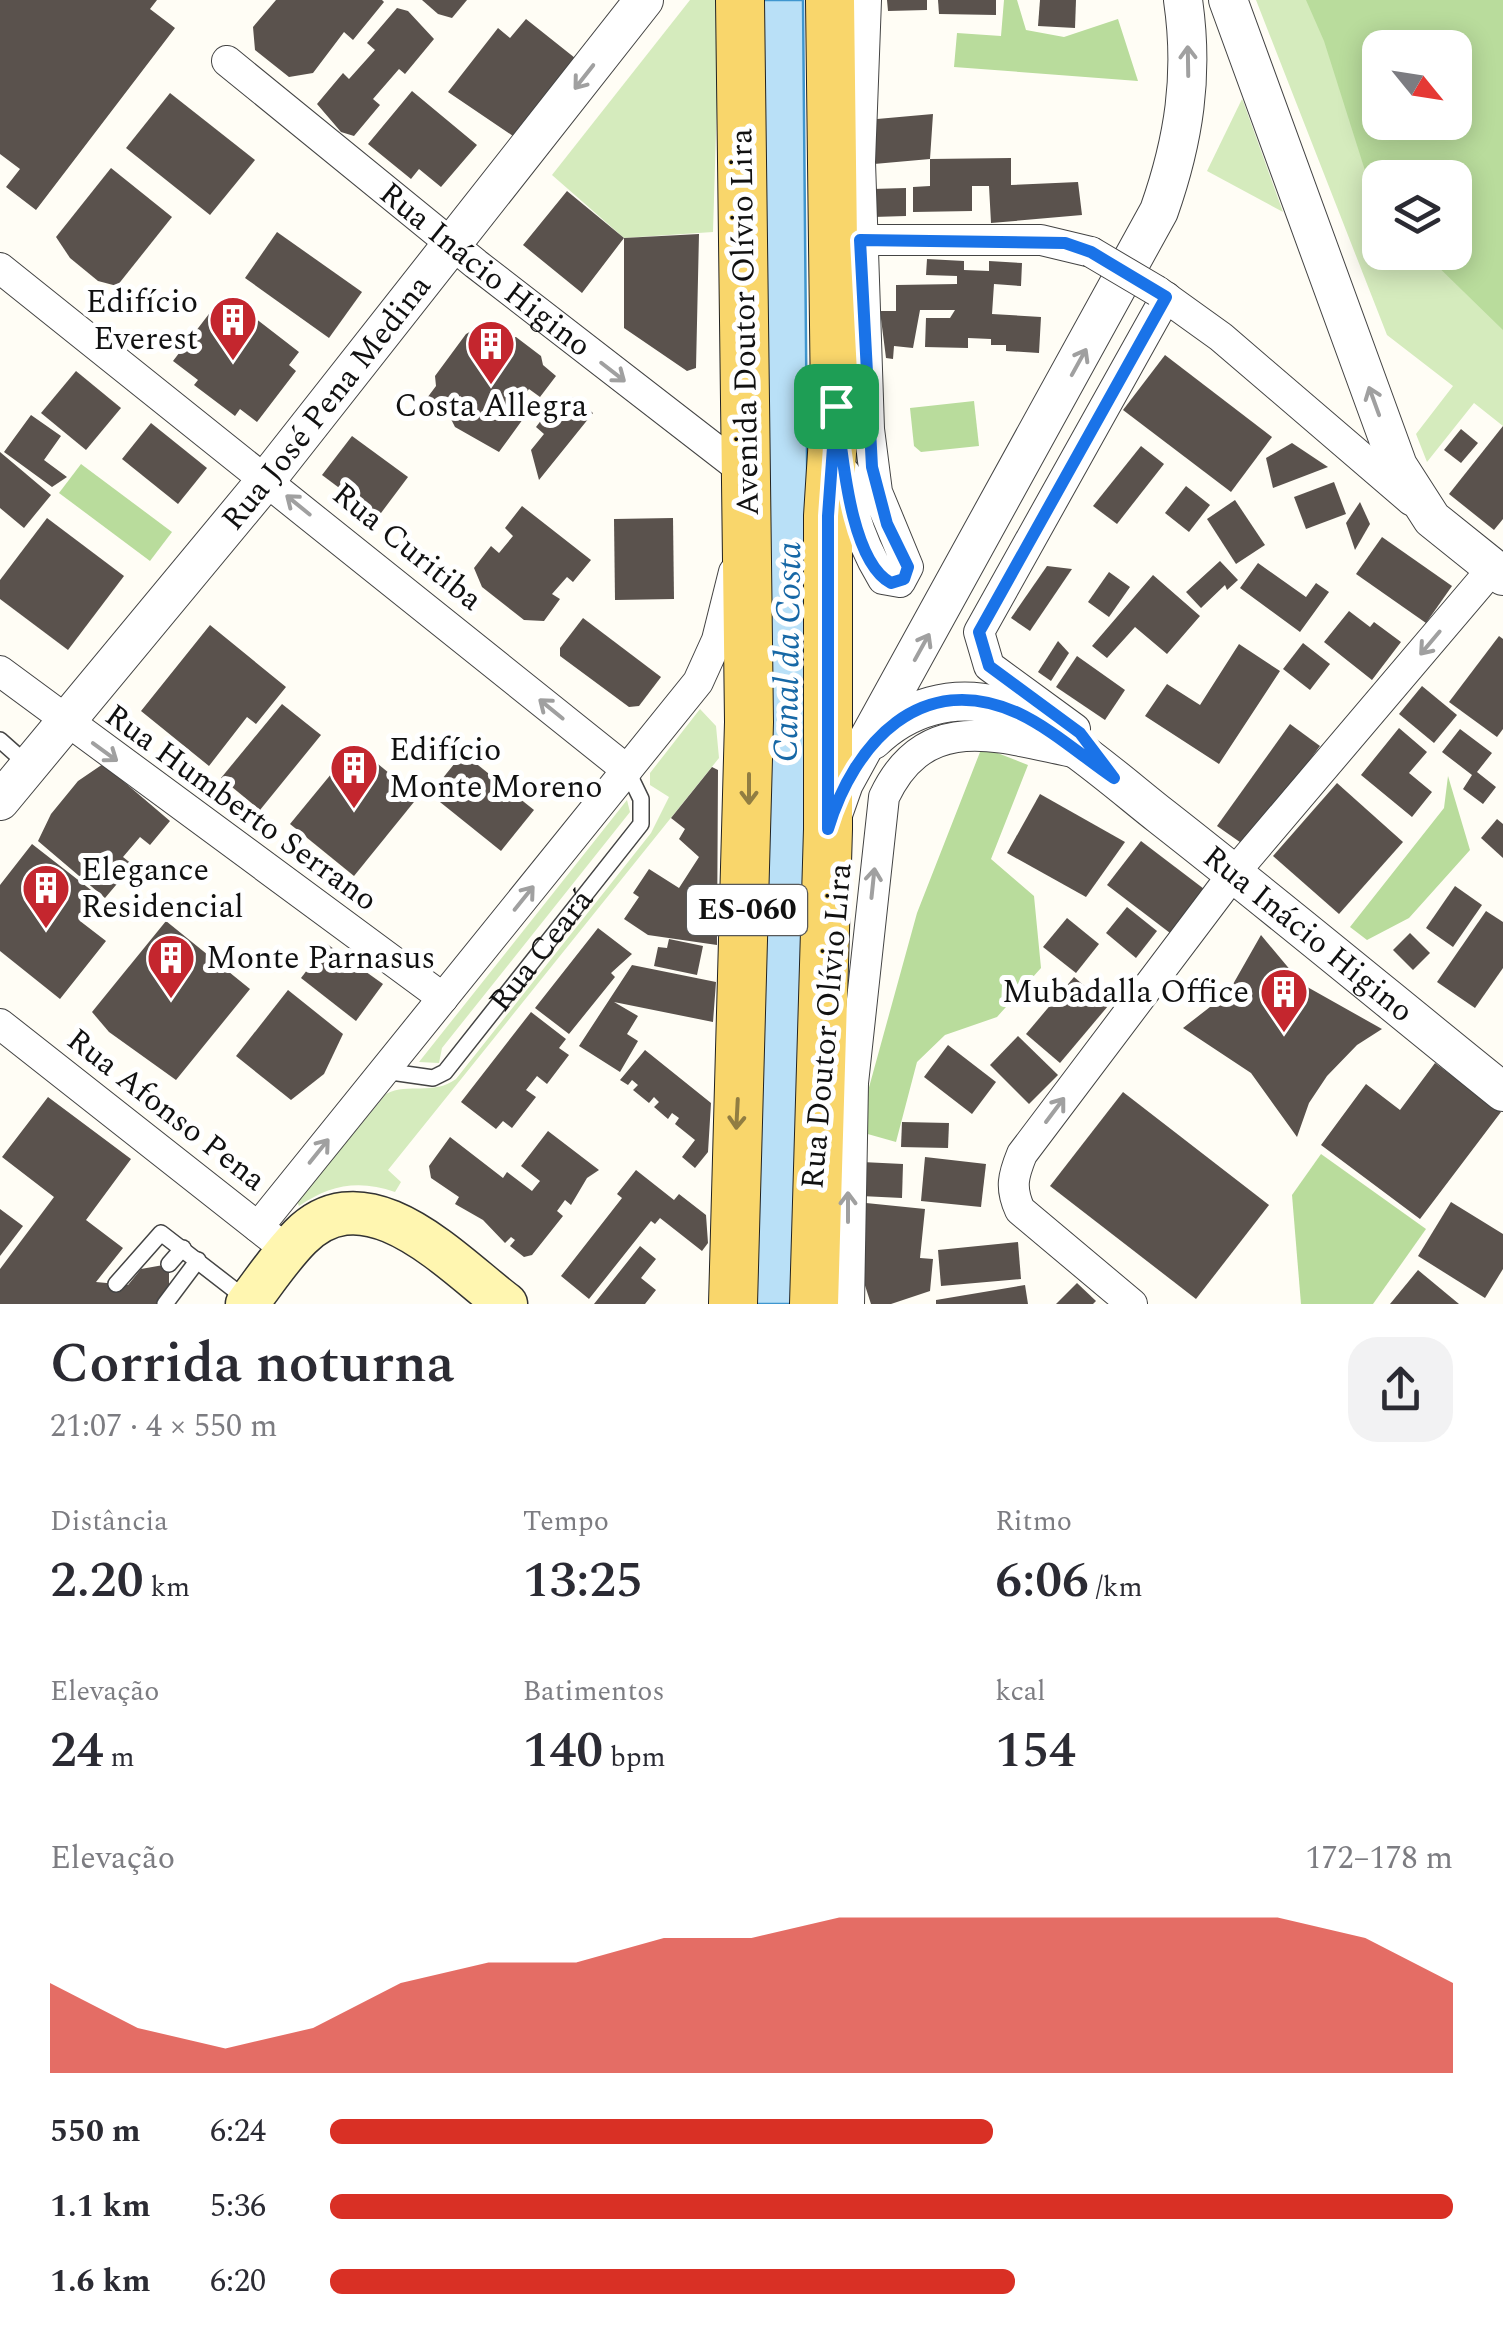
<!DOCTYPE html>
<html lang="pt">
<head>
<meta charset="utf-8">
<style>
  body { margin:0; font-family:Spectral,serif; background:#f2f2f3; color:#2b2b33; height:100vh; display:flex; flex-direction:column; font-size:38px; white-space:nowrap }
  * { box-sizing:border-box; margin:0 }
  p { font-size:32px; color:#7c7c81 }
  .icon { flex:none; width:55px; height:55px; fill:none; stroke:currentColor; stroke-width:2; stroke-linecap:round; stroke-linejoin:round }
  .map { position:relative; height:1304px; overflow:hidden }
  .details { display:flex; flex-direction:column; background:#fff; flex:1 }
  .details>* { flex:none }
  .needle { width:65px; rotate:120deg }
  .tools { position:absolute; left:1362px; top:30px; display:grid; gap:20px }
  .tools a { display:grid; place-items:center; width:110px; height:110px; border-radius:20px; background:#fff; box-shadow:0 5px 25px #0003; font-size:50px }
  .pin { position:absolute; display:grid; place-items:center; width:85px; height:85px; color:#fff; margin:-42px; border-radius:20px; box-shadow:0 5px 15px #0006 }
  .round { display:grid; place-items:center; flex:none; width:105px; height:105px; border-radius:30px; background:#f2f2f3 }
  .overview { display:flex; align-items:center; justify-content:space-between; height:170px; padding:0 50px }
  h1 { font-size:55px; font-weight:600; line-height:75px }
  .stats { display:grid; grid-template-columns:repeat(3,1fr); gap:15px; height:170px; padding:10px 50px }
  .stats div { display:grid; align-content:center }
  .stats b { font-size:50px; font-weight:600 }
  .stats small { font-size:28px; font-weight:400 }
  .stats p { font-size:28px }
  .chart { height:280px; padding:20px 50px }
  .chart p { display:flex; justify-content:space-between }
  .chart svg { width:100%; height:180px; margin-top:10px; fill:#d93025; opacity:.7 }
  ul { padding:0 50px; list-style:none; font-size:32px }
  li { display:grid; grid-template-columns:160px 120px 1fr; align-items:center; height:75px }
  li i { height:25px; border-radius:12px; background:#d93025 }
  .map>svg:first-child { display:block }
  .green { fill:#d5ebbd; fill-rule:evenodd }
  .forest { fill:#b9dc9c; fill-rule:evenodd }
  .water { fill:#b9e0f7; stroke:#3f96cf; stroke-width:2.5 }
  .building { fill:#5a524d }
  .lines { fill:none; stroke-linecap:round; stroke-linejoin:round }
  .service-casing { stroke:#444; stroke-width:18 }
  .minor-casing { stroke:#444; stroke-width:32 }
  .tertiary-casing { stroke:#444; stroke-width:40 }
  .secondary-casing { stroke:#333; stroke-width:45 }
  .primary-casing { stroke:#222; stroke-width:50 }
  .service { stroke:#fff; stroke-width:15 }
  .minor { stroke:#fff; stroke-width:30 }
  .tertiary { stroke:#fff; stroke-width:38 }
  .secondary { stroke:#fff6b0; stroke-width:42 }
  .primary { stroke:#f9d66b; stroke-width:48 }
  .minor-bridge-casing { stroke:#444; stroke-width:32; stroke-linecap:butt }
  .minor-bridge { stroke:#fff; stroke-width:30 }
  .oneway { stroke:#a0a0a0 }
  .oneway2 { stroke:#917d42 }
  .route-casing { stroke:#fff; stroke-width:20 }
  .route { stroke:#1a73e8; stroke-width:12 }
  .labels { text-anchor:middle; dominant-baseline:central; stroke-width:10; stroke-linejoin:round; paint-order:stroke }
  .shield { fill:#fff; stroke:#585858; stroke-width:2.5 }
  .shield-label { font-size:30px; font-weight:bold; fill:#111 }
  .street-label { font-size:32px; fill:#111; stroke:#fff }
  .poi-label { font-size:32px; fill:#111; stroke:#fff; text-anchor:start }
  .water-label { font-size:35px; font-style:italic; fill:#1768a6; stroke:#fff }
</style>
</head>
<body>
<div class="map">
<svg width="1503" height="1304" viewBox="0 0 1503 1304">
  <rect width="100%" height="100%" fill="#fffdf5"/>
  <!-- green -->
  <g class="green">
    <polygon points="690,0 720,0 713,232 624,238 552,175"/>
    <path d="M1256,0H1503V426L1474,403L1427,462L1416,434L1453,386L1387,335ZM1380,48H1455V122H1380ZM1380,178H1455V252H1380Z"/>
    <polygon points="1242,99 1243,101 1283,212 1207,171"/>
    <path d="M700,709L716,726L719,758L388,1170L401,1182L395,1192C359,1179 329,1185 299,1206L297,1202L386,1094C409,1082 433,1096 456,1079L651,833L669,797L650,785V773Z"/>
    <polygon points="627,800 630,812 442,1048 439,1063 419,1062"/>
  </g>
  <!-- forest -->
  <g class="forest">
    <polygon points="1004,0 1017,0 1026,30 1064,37 1118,19 1138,81 954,67 957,33 1001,36"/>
    <path d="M1306,0H1503V330L1424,253L1455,252V178H1380V195L1368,180L1324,41ZM1380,48H1455V122H1380Z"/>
    <polygon points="974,401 979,446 921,452 914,446 910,408"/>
    <polygon points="81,464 172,532 150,561 59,493"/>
    <polygon points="982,747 1028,765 991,859 1034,896 1041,968 997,1017 945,1035 917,1062 896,1142 857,1131 917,913"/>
    <polygon points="1448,776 1470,850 1409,918 1367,940 1350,927 1444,808"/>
    <polygon points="1321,1154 1426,1229 1373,1304 1301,1304 1292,1195"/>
  </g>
  <!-- water -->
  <polygon class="water" points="761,0 803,0 810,797 795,1304 751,1304"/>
  <!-- building -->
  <g class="building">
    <polygon points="0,0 157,0 150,9 175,28 36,210 6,187 20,169 0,154"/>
    <polygon points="276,0 382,0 384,2 353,40 344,32 313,73 289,77 255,50 253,27"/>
    <polygon points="422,0 467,0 452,18 438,14"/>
    <polygon points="887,0 927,0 927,10 888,11"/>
    <polygon points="938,0 996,0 996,15 939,14"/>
    <polygon points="1040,0 1076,0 1075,28 1038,26"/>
    <polygon points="397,8 408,11 434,39 405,74 399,69 373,99 380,105 354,136 341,132 317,104 343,73 349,79 375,50 367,43"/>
    <polygon points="526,19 575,58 513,136 448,92 498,28 510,38"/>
    <polygon points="412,91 477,145 441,187 419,169 411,179 368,144"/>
    <polygon points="170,93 255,160 210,215 126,148"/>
    <polygon points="933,114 930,159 1011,158 1011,185 1078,182 1082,215 991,223 989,186 972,186 972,211 913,212 913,187 930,186 930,159 874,164 877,119"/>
    <polygon points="111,168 172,217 117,286 98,281 70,258 56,237"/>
    <polygon points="906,188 906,216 873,217 872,189"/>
    <polygon points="567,191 624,238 699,234 696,368 687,371 624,328 624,238 582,293 523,245"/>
    <polygon points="277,232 362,292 329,338 245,278"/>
    <polygon points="927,259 964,261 964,270 989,271 989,261 1022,263 1021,286 994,284 992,314 1041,317 1039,353 1006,351 1006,345 991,345 991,339 968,338 968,348 925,347 926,318 950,318 955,310 920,310 913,348 894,346 893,359 886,358 880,311 896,311 896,285 957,284 957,276 926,275"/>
    <polygon points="237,304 299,352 289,365 296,371 257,422 240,409 235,416 194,385 198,380 173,361 215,306 227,316"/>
    <polygon points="484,324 506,339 516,337 541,356 543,365 556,376 540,397 529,389 512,411 523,419 499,452 455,427 448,413 427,398 436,386 435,376 466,334"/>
    <polygon points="1165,355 1272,437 1231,492 1123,410"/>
    <polygon points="76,371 121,408 86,450 41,413"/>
    <polygon points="572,397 593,413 539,480 531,450 544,434 536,427 552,406 561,412"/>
    <polygon points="31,415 61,436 44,460 67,477 52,487 4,452"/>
    <polygon points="151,423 207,468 178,504 122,459"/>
    <polygon points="1503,426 1503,519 1494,530 1449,494"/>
    <polygon points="1461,429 1478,443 1461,463 1444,450"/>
    <polygon points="352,436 408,477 378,517 322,475"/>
    <polygon points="1292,443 1328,467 1273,488 1266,458"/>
    <polygon points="1141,446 1164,464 1117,524 1093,506"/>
    <polygon points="0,452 51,495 24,528 0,508"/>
    <polygon points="1334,482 1346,514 1306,529 1294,497"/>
    <polygon points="1186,486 1210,505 1189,532 1165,513"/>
    <polygon points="1235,500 1265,545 1236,564 1207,519"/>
    <polygon points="1360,502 1370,524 1355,550 1346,523"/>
    <polygon points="522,506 591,560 573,582 567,577 552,594 560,599 544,621 524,620 482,587 474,568 491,546 499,553 513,536 505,528"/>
    <polygon points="47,518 124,576 68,650 0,599 0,580"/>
    <polygon points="673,518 674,599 615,600 614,519"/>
    <polygon points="1382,537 1452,586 1426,623 1356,574"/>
    <polygon points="1220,561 1238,580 1227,590 1225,585 1201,608 1186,592"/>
    <polygon points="1258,563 1306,597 1316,583 1329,592 1300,632 1240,588"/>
    <polygon points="1047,566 1072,569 1030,631 1011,618"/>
    <polygon points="1109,572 1130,587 1109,617 1088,602"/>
    <polygon points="1153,575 1200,616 1167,654 1135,627 1107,658 1092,646"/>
    <polygon points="1349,611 1370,627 1374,622 1401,642 1372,680 1324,642"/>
    <polygon points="583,618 661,677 639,706 629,707 560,656 560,648"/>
    <polygon points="210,625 286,687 256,724 247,717 209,766 141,711"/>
    <polygon points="1499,636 1503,639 1503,729 1497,737 1449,702"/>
    <polygon points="1058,641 1069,653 1051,681 1038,672"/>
    <polygon points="1303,643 1330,664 1310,690 1283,669"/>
    <polygon points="1239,644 1280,671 1219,764 1145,716 1167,684 1200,705"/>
    <polygon points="1077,656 1125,690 1105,720 1056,687"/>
    <polygon points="1422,686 1457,715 1434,743 1399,714"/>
    <polygon points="282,704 321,735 260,810 221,778"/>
    <polygon points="1290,724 1320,746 1247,847 1217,826"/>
    <polygon points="1399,728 1427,752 1409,773 1432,792 1412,817 1361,775"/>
    <polygon points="1460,729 1492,753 1477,772 1496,787 1483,804 1463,789 1472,775 1442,752"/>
    <polygon points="355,745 418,797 354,876 290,824"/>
    <polygon points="463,753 534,810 501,851 430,794"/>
    <polygon points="103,764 170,821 150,845 140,837 123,857 133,865 105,898 38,841 51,814 78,781"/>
    <polygon points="712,767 718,770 717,945 648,935 624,919 639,897 633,893 649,869 679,888 699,857 679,839 685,829 671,818"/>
    <polygon points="1337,783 1403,842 1339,914 1273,856"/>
    <polygon points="1040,794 1125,842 1086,897 1007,853"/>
    <polygon points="1497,819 1503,824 1503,858 1481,838"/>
    <polygon points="1141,841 1208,892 1174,936 1107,885"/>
    <polygon points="32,844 100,897 80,921 106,941 60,999 0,951 0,885"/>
    <polygon points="1455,886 1482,905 1453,947 1426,928"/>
    <polygon points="1127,907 1157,931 1136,958 1106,933"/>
    <polygon points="1486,911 1503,922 1503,968 1475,1008 1437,982"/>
    <polygon points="1067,918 1099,944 1076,973 1043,947"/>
    <polygon points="166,921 250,989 176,1080 109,1032 92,1012"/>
    <polygon points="598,928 632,954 611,973 615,977 569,1034 535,1008"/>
    <polygon points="1410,933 1430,953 1413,970 1393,950"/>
    <polygon points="1261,935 1302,984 1382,1029 1357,1045 1327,1076 1309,1103 1297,1137 1251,1073 1183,1028 1228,993"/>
    <polygon points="669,939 703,946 697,975 654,966 658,947 667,948"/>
    <polygon points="327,944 383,984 356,1021 301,978"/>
    <polygon points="632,965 716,982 713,1022 614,1002 638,1016 627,1034 638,1041 620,1072 579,1046"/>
    <polygon points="1074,977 1108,1006 1060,1063 1026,1034"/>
    <polygon points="288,990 343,1034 324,1074 291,1100 236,1056"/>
    <polygon points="531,1012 566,1039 559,1048 569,1055 547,1084 537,1076 526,1090 536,1097 512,1128 503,1121 496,1129 461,1102"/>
    <polygon points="1018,1036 1058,1075 1029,1104 990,1065"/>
    <polygon points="948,1045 996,1082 972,1114 924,1077"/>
    <polygon points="645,1050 711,1103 708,1152 695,1168 682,1157 695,1140 675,1124 679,1118 672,1113 668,1119 654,1107 659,1102 654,1097 649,1103 633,1090 638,1085 632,1080 628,1085 620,1080"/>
    <polygon points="1435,1063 1501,1112 1420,1219 1321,1145 1366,1084 1400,1110"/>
    <polygon points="1123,1092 1269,1205 1196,1299 1050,1186"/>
    <polygon points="48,1097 131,1159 86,1220 123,1248 96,1282 128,1285 141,1269 169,1264 169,1293 161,1304 0,1304 0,1269 54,1197 2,1157"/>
    <polygon points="902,1122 949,1123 948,1148 901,1147"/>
    <polygon points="548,1131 599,1170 587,1178 571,1205 565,1200 557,1211 563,1216 532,1255 524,1257 510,1246 515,1240 511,1237 505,1243 483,1220 455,1204 459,1197 431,1178 429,1166 450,1137 503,1178 507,1172 532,1191 540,1181 521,1166"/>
    <polygon points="925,1157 986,1164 981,1207 921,1201"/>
    <polygon points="862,1162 903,1164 902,1198 861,1196"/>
    <polygon points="636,1170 674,1200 679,1194 706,1215 708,1243 702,1251 660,1218 655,1224 651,1221 589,1299 561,1276 622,1198 617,1194"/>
    <polygon points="1451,1202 1503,1234 1503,1269 1485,1298 1418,1256"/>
    <polygon points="866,1203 925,1209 920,1258 933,1259 930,1291 891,1304 871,1304 859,1267"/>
    <polygon points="0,1209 23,1226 0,1256"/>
    <polygon points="1018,1242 1021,1279 941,1286 938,1250"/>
    <polygon points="640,1246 656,1259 641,1278 656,1290 645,1304 594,1304"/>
    <polygon points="1418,1270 1459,1304 1390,1304"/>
    <polygon points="1077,1283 1096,1301 1093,1304 1056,1304"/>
    <polygon points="1025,1285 1028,1304 936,1304 936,1300"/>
  </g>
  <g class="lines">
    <!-- service casing -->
    <g class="service-casing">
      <g id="service">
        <polyline points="0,740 27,764"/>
        <path id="s1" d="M384,1071L433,1078L445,1072L641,824V799L627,770"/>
        <polyline points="169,1264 183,1248"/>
        <polyline points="116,1284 161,1233 245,1298"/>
        <polyline points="165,1304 198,1260"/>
      </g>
    </g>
    <!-- minor casing -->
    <g class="minor-casing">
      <g id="minor">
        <path id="s2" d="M227,61L476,264L746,473"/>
        <polyline points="861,240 1041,240 1091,252"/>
        <polyline points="0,268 627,770"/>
        <polyline points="1157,291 1221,337 1411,500"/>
        <path d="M845,473C851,512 862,545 883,579L900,582L908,567L877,492L869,429L860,162L866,0"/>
        <polyline points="0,671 443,998"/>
        <polyline points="1075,729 989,666 979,632 1166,297"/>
        <polyline points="0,1024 273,1239"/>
        <polyline points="258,1227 698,682 717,640 734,572"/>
        <path d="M849,1304L853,1083L884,797C926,708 1001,738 1078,753"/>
        <path d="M1132,1304L1020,1210C1010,1188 1013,1176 1022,1154L1234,873L1493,568"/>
      </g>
    </g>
    <!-- tertiary casing -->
    <g class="tertiary-casing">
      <g id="tertiary">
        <polyline points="1228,0 1398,466 1432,519 1503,576"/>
        <path id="s3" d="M873,740C907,707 953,694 998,706C1047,718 1120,784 1161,816C1276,906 1389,1000 1503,1092"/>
        <path id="s4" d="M0,801L267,479L644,0"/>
        <path d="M832,817L844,783L1159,211C1184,140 1194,75 1183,0"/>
      </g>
    </g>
    <!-- secondary casing -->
    <g class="secondary-casing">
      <path id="secondary" d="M247,1304C264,1282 280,1257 300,1237C367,1169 453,1264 506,1304"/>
    </g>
    <!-- primary casing -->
    <g class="primary-casing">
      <g id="primary">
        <polyline points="733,1304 749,722 740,0"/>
        <polyline points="814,1304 828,829 828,516 835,406 830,0"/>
      </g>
    </g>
    <!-- service -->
    <use href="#service" class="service"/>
    <!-- minor -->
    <use href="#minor" class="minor"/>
    <!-- tertiary -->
    <use href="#tertiary" class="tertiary"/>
    <!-- secondary -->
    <use href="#secondary" class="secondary"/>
    <!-- primary -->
    <use href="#primary" class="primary"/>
    <!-- minor-bridge casing -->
    <g class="minor-bridge-casing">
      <polyline id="minor-bridge" points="1091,252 1157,291"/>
    </g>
    <!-- minor-bridge -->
    <use href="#minor-bridge" class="minor-bridge"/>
  </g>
  <!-- one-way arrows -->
  <defs><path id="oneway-shaft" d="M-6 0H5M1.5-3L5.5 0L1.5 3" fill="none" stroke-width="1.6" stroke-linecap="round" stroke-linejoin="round" transform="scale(2.5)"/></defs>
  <g class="oneway">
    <use href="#oneway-shaft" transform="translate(1188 61) rotate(-91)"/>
    <use href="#oneway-shaft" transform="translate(584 77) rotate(128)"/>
    <use href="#oneway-shaft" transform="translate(1079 362) rotate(-61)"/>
    <use href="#oneway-shaft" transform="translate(613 372) rotate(38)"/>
    <use href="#oneway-shaft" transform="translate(1374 401) rotate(-110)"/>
    <use href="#oneway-shaft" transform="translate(298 505) rotate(-141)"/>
    <use href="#oneway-shaft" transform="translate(1430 643) rotate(130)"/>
    <use href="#oneway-shaft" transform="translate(922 647) rotate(-61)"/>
    <use href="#oneway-shaft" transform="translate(551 709) rotate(-141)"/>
    <use href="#oneway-shaft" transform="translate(105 752) rotate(36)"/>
    <use href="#oneway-shaft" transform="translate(873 883) rotate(-84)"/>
    <use href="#oneway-shaft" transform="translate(524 898) rotate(-51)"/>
    <use href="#oneway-shaft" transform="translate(1055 1110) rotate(-53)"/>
    <use href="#oneway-shaft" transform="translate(319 1151) rotate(-51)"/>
    <use href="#oneway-shaft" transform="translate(848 1207) rotate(-90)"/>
  </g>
  <g class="oneway2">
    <use href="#oneway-shaft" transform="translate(749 789) rotate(90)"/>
    <use href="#oneway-shaft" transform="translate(737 1114) rotate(93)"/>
  </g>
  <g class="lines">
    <!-- route casing -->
    <g class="route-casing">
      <path id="route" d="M860,240L1065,243L1091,252L1166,297L979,632L989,666L1080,733L1114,778C1083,757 1052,729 1018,713C921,669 854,743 828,829V516L836,406C842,449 849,561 891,583L904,579L908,567L887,524L872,467Z"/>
    </g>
    <!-- route -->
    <use href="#route" class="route"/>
  </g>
  <!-- icons -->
  <defs>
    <g id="building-pin" transform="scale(2.5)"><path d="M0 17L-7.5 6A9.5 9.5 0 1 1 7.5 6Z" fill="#c4262e" stroke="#fff"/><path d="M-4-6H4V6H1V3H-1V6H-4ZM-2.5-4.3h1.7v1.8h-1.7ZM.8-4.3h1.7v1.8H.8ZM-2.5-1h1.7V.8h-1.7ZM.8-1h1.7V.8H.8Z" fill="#fff"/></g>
  </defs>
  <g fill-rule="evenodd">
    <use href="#building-pin" x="233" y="320"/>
    <use href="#building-pin" x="491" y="344"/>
    <use href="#building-pin" x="354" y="768"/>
    <use href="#building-pin" x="46" y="888"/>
    <use href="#building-pin" x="171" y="958"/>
    <use href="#building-pin" x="1284" y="992"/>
  </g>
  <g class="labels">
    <!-- shield labels -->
    <rect class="shield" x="687" y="885" width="120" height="50" rx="8"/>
    <g class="shield-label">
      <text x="747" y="910">ES-060</text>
    </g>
    <!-- street labels -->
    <g class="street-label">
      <text stroke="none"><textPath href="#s2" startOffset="332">Rua Inácio Higino</textPath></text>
      <text transform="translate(745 322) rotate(-91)">Avenida Doutor Olívio Lira</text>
      <text stroke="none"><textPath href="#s4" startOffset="515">Rua José Pena Medina</textPath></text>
      <text transform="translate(407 547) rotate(39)">Rua Curitiba</text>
      <text transform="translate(241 808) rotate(36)">Rua Humberto Serrano</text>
      <text stroke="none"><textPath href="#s3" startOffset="522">Rua Inácio Higino</textPath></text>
      <text stroke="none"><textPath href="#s1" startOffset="218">Rua Ceará</textPath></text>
      <text transform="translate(827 1026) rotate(-85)">Rua Doutor Olívio Lira</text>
      <text transform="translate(166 1110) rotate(38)">Rua Afonso Pena</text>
    </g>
    <!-- poi labels -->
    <g class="poi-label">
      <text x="198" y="302" text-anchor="end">Edifício<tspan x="198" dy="37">Everest</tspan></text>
      <text x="491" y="406" text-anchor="middle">Costa Allegra</text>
      <text x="389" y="750">Edifício<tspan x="389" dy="37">Monte Moreno</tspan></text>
      <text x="81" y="870">Elegance<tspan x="81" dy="37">Residencial</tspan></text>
      <text x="206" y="958">Monte Parnasus</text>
      <text x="1249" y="992" text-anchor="end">Mubadalla Office</text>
    </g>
    <!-- water labels -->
    <g class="water-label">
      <text transform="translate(788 652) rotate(-89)">Canal da Costa</text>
    </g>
  </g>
</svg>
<div class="tools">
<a><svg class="needle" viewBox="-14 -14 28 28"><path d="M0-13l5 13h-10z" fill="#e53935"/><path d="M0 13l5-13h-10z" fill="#7c7c81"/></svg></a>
<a><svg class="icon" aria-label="layers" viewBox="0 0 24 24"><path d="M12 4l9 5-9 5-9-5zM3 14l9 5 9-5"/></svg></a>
</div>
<div class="pin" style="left:836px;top:406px;background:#1e9e55"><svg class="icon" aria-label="arrive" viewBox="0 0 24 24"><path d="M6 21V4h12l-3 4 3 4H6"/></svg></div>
</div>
<section class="details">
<div class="overview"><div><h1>Corrida noturna</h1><p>21:07 · 4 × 550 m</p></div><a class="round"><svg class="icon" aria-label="share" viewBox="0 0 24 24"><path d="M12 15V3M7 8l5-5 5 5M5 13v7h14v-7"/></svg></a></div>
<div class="stats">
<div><p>Distância</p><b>2.20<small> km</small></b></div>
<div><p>Tempo</p><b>13:25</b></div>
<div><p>Ritmo</p><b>6:06<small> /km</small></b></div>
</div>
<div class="stats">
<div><p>Elevação</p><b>24<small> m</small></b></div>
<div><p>Batimentos</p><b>140<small> bpm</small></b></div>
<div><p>kcal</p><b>154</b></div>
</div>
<div class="chart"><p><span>Elevação</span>172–178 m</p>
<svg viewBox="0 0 160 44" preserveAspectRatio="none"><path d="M0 44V22L10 33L20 38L30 33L40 22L50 17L60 17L70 11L80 11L90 6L100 6L110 6L120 6L130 6L140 6L150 11L160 22V44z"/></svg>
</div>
<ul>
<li><b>550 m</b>6:24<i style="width:59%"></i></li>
<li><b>1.1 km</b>5:36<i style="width:100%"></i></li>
<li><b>1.6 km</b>6:20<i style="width:61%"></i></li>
</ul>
</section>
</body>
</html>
